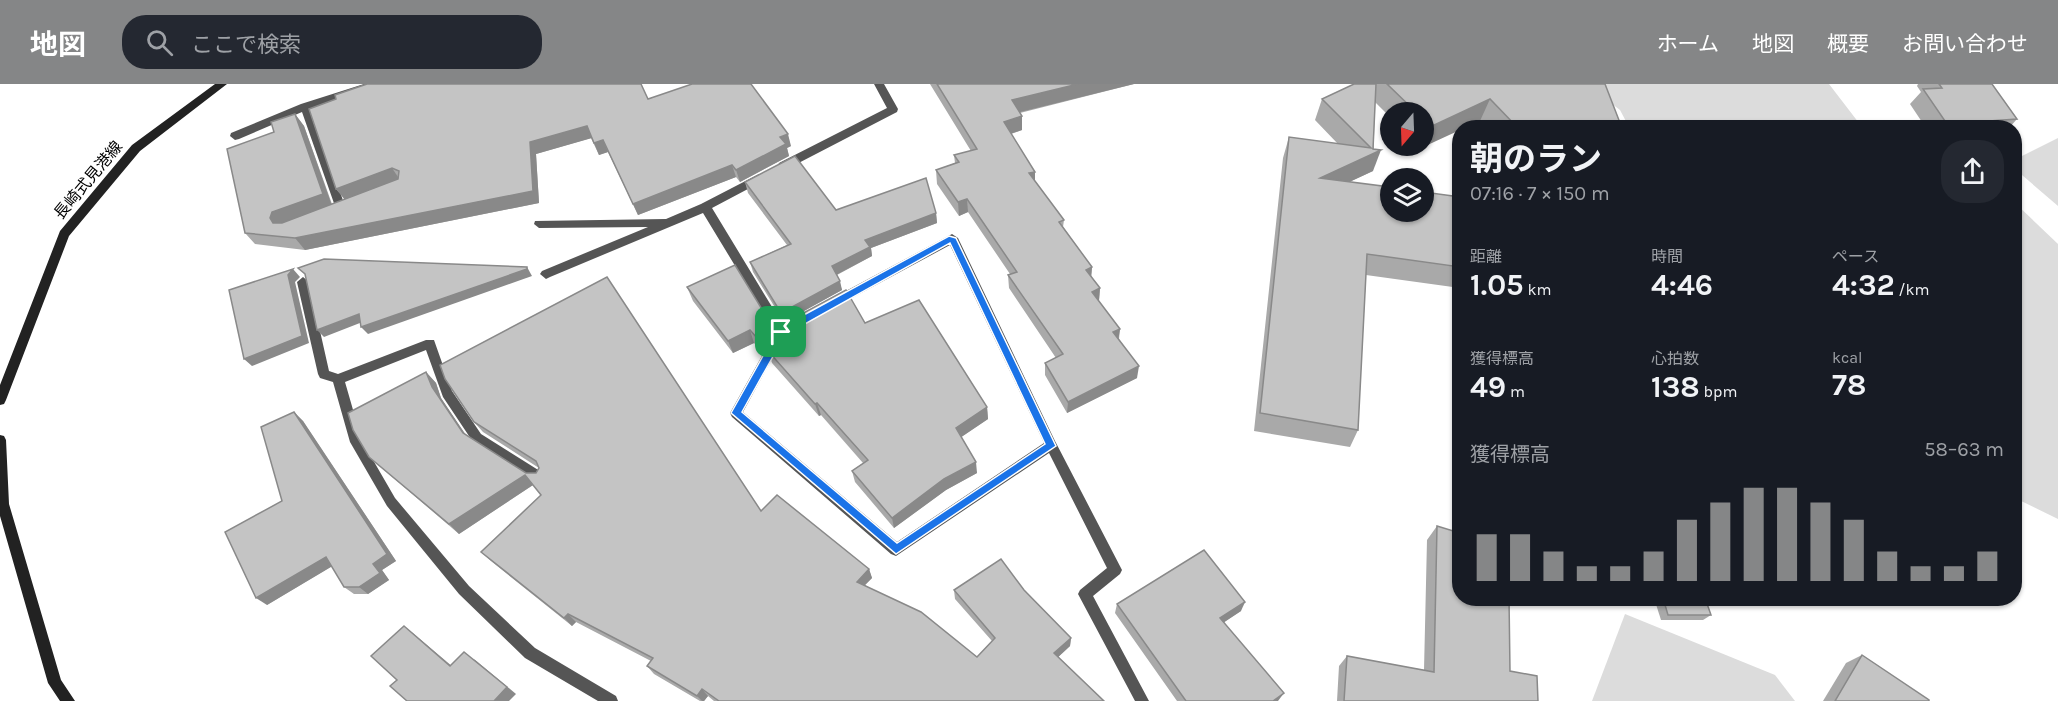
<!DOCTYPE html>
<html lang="ja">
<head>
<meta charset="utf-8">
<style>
  body { margin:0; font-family:Karla,"Noto Sans JP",sans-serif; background:#242831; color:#f1f3f6; height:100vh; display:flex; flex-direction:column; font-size:22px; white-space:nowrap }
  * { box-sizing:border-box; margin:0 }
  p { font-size:20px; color:#9ea1a6 }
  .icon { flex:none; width:33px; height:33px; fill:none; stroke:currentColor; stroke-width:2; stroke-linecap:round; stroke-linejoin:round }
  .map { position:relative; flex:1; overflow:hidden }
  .side { position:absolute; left:1452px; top:36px; width:570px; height:486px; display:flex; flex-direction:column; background:#171b24; border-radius:24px; box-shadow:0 2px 4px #0004 }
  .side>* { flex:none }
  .needle { width:39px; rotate:199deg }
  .buttons { position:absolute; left:1380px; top:18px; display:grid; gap:12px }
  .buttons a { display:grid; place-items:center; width:54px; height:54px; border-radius:50%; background:#171b24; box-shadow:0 2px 4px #0004; font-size:30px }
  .pin { position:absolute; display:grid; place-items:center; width:51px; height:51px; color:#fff; margin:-26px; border-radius:12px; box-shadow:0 3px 9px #0006 }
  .round { display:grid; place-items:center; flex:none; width:63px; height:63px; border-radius:24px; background:#242831 }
  .headline { display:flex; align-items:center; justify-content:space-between; height:102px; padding:0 18px }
  h1 { font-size:33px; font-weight:700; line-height:45px }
  .figures { display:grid; grid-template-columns:repeat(3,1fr); gap:9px; height:102px; padding:6px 18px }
  .figures div { display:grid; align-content:center }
  .figures b { font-size:30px; font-weight:700 }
  .figures small { font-size:16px; font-weight:400 }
  .figures p { font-size:16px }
  .chart { height:168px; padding:12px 18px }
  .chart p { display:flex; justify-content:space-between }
  .chart svg { width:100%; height:108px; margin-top:6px; stroke:#858687; stroke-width:6 }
  header { display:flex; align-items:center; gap:36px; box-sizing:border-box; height:84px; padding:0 30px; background:#858687; color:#fff }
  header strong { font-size:28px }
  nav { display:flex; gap:33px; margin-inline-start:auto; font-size:21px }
  .search { width:420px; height:54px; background:#242831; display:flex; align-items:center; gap:15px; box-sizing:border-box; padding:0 21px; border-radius:24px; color:#9ea1a6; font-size:22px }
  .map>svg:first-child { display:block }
  .green { fill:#dcdcdc }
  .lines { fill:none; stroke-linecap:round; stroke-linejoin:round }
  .minor { fill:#555; fill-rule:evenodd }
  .secondary { fill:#222; fill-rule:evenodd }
  .wall { fill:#a9a9a9 }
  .shaded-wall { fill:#898989 }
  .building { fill:#c4c4c4; stroke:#898989; stroke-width:1.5 }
  .route { fill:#1a73e8; stroke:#fff; stroke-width:1.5; fill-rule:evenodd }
  .labels { text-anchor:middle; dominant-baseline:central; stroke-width:6; stroke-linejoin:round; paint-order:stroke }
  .street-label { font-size:16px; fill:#000; stroke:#fff }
</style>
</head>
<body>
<header>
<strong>地図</strong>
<div class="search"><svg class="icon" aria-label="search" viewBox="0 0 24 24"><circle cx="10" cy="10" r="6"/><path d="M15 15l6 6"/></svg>ここで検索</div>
<nav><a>ホーム</a><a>地図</a><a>概要</a><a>お問い合わせ</a></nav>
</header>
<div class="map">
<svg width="2058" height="617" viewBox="0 0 2058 617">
  <rect width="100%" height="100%" fill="#fff"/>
  <!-- green -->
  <g class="green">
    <polygon points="1586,0 1829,0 1862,43 1629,43 1620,26"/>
    <polygon points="2058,54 2058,122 2015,85 2014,76"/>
    <polygon points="2014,118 2058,160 2058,435 2015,414"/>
    <polygon points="1625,530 1775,591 1795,617 1592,617"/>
  </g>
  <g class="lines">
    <!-- minor -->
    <g class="minor">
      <polygon points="364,0 380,0 379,3 311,25 346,125 345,128 337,128 336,125 302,28 239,55 235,56 230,52 231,49 301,20"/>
      <polygon points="874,0 884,0 898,25 897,28 787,85 779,85 778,82 779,79 887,24"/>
      <path d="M759,90L764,94L763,97L712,124L783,241L791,237L795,239L797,242C794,248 784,254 777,251L703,129L550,193L546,195L540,190L542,187L648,143L539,144L534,140L535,137L666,135L701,120Z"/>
      <polygon points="952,150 958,154 1055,357 1122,486 1120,490 1093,512 1149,617 1135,617 1078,510 1080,506 1107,484 1049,369 896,472 891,470 732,333 730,329 772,254 780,254 782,257 780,260 743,328 897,458 1044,359 950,161 839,221 835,223 829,218 831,215"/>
      <polygon points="303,193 309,198 329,287 338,290 426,256 434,256 452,307 481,350 543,389 545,393 543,397 539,399 535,397 473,358 443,313 426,266 345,298 362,357 395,414 469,502 535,564 616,612 618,617 598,617 525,574 459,510 387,422 350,358 333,298 320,294 318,290 297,198"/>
    </g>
    <!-- secondary -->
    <g class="secondary">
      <polygon points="215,0 227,0 140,67 69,152 6,316 4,320 0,321 0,301 60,147 132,61"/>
      <polygon points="0,351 4,352 6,356 9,420 61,596 75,617 60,617 48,599 0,432"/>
    </g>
  </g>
  <!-- wall -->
  <g class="wall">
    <polygon points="930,0 1134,0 1020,29 1022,32 1022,46 1011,50 1035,88 1035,97 1064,136 1063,143 1092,183 1091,192 1100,204 1099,217 1120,245 1119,255 1137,294 1067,329 1045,291 1045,279 1056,274 1009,204 1008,191 1010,190 968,128 959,132 937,100 936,86 955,79 954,71 971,67"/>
    <polygon points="1354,0 1605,0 1622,44 1486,44 1480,37 1465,44 1460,44 1421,64 1419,62 1424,62 1424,28 1390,28 1390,33 1375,18 1373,87 1349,98 1460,113 1460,204 1366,191 1358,346 1350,363 1254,347 1283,74 1289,53 1338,60 1315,36 1322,15"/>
    <polygon points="1918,0 1992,0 2017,35 2009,44 1926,44 1910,20 1921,8 1917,2"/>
    <polygon points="648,15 791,62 787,64 789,72 740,98 736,93 638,131 608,68 599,71 591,54 536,70 539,119 305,166 255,160 245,149 274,48 295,30 304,42 332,120 345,115 336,105 309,25"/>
    <polygon points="745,98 836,126 936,129 937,139 871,164 872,172 837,191 842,206 784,238 753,188 750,178 787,161 748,109"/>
    <polygon points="687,203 772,248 762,267 754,259 733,269 693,217"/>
    <polygon points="865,239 987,323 988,335 961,353 977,389 946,406 894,444 855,398 852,387 863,379 821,331 819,332 772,279 768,267"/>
    <polygon points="426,288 436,299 441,314 466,352 526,389 536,389 539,384 483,348 474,338 761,427 869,485 872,494 865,501 977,573 992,557 955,515 954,506 1024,506 1071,554 1070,562 1058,573 1104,617 714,617 708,612 704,617 700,617 654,590 647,582 651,577 576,538 572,542 491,477 481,468 541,411 533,401 459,450 369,373"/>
    <polygon points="294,328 303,337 396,477 382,486 389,496 368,510 354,510 344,503 332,482 267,521"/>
    <polygon points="1437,442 1510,587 1538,617 1337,617 1339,582 1347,572 1424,586 1427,456"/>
    <polygon points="1654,514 1705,514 1711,531 1703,536 1661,536"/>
    <polygon points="1117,520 1241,527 1224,538 1278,617 1177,617 1115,529"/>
    <polygon points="1862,571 1929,617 1823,617 1846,579"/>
  </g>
  <!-- shaded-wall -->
  <g class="shaded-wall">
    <polygon points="1078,0 1134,0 1012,30 1012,16"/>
    <polygon points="1490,15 1480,37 1465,44 1460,44 1460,46 1421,64 1422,62 1424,62 1424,59 1430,43"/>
    <polygon points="295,30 304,42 332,122 282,140 273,139 270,134"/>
    <polygon points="1022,32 1022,46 1004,52 1004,38"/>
    <polygon points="587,42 592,54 536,70 539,119 305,166 295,154 530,58"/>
    <polygon points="788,50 791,62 787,64 789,72 740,98 736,86 780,53"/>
    <polygon points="603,56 608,68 599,71 594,59"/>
    <polygon points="1381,66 1373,87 1313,115 1320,94"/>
    <polygon points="732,81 736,93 638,131 633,120"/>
    <polygon points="392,84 400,96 345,116 336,105"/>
    <polygon points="1035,88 1035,101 1029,89"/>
    <polygon points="967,115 968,128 959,132 958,118"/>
    <polygon points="936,129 937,139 871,164 872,172 834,192 832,182 865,156"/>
    <polygon points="527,183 532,192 368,250 361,243"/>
    <polygon points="1092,183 1091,196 1086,186"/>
    <polygon points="293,185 300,193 295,198 309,259 252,282 244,275 288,191"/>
    <polygon points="840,197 842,206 784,238 781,229"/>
    <polygon points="1100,204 1099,216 1091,220 1092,208"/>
    <polygon points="359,230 365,237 324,253 317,246"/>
    <polygon points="768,235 772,248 762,267 757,254"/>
    <polygon points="1120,245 1118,257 1113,248"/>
    <polygon points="750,246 754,259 733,269 728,257"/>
    <polygon points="1139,282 1137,294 1067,329 1068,318"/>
    <polygon points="426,288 436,299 441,314 472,360 463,349 432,303"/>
    <polygon points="817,319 821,331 819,332 815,320"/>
    <polygon points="987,323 988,335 957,356 956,344"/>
    <polygon points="294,328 303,337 396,477 382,486 389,496 368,510 359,503 373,480"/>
    <polygon points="976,378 977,389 946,406 894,444 892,434 944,395"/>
    <polygon points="525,391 533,401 459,450 449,440"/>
    <polygon points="326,473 336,480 267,521 256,514"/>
    <polygon points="869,485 872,494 860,506 857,498"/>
    <polygon points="1245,518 1241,527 1217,543 1220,534"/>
    <polygon points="568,530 576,538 572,542 564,534"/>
    <polygon points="404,542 414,550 460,589 450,582"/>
    <polygon points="1071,554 1070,562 1054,577 1054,569"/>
    <polygon points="474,575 516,610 509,617 494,617"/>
    <polygon points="702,605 708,612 704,617 702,617 697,612"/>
    <polygon points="1284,609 1278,617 1273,617"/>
  </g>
  <!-- building -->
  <g class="building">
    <polygon points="367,0 641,0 648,15 692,0 751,0 788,50 780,53 786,60 736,86 732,81 633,120 603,56 594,59 587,42 530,58 533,107 295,154 245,149 227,65 274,48 271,38 295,30 323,110 272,128 270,134 273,139 282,139 398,95 399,87 392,84 336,105 309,25 336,15 335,11"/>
    <polygon points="937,0 1078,0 1012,16 1022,32 1004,38 1035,88 1029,89 1064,136 1059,138 1092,183 1086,186 1100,204 1092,208 1120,245 1113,248 1139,282 1068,318 1045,279 1063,270 1008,191 1017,188 967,115 958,118 936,86 959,78 954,71 977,65"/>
    <polygon points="1354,0 1376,0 1373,65 1381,66 1320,94 1390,103 1390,128 1424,128 1424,108 1460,113 1460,183 1367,170 1358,346 1260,329 1289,53 1371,64 1322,15"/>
    <polygon points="1387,0 1605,0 1622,44 1518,44 1490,15 1430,43 1424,36 1424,28 1416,28"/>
    <polygon points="1939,0 1992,0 2017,35 1947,40 1923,5 1942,4"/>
    <polygon points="795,72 836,126 926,94 936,129 865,156 870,163 832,182 840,197 781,229 750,178 791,160 745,98"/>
    <polygon points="324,175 527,183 527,185 361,243 359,230 317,246 305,190 298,184"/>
    <polygon points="735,181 768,235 757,254 750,246 728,257 687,203"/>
    <polygon points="293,185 288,191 302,252 244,275 229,206"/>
    <polygon points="607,193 761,427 777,411 869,485 857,498 921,528 977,573 995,554 954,506 1001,475 1024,506 1071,554 1054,569 1104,617 719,617 702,605 697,612 647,582 653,574 568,530 564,534 481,468 541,411 525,391 449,440 369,373 353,346 348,329 426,288 432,303 463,349 526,389 536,389 539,384 536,377 474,338 445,295 440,281"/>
    <polygon points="846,206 865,239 919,216 987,323 956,344 976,378 944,395 892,434 852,387 868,376 817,319 815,320 768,267 783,240"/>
    <polygon points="294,328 387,470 373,480 380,489 359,503 344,503 326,473 256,514 225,448 282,417 261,343"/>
    <polygon points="1437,442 1460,449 1460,514 1509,514 1510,587 1537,592 1538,617 1344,617 1347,572 1434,588"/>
    <polygon points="1204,466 1245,518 1220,534 1284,609 1273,617 1186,617 1117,520"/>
    <polygon points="1663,514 1705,514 1711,531 1668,531"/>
    <polygon points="404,542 450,582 464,568 507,603 494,617 407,617 390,602 397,596 371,572"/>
    <polygon points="1862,571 1929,616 1929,617 1835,617"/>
  </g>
  <!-- route -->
  <path class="route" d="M949,152L956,154L1056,362L896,470L731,329L778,245ZM950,159L1045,360L897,459L742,328L785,251Z"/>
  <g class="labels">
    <!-- street labels -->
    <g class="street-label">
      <text transform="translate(88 96) rotate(-50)">長崎式見港線</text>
    </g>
  </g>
</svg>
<div class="buttons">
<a><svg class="needle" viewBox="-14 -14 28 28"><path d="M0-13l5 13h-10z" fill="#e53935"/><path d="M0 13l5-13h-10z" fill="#9ea1a6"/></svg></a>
<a><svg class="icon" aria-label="layers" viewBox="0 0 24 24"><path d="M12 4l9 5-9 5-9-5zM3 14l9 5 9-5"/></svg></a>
</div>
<div class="pin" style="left:781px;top:248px;background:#1e9e55"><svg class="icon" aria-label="arrive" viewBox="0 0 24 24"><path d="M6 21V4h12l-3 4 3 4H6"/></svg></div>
<section class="side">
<div class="headline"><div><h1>朝のラン</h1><p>07:16 · 7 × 150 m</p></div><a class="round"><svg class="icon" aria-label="share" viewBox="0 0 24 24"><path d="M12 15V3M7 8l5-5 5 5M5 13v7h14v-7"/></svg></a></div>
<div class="figures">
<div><p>距離</p><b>1.05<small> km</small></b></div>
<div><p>時間</p><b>4:46</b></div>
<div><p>ペース</p><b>4:32<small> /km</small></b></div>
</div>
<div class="figures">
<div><p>獲得標高</p><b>49<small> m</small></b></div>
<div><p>心拍数</p><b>138<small> bpm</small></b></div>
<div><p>kcal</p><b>78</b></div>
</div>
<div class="chart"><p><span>獲得標高</span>58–63 m</p>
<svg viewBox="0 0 160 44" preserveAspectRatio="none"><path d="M5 44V25M15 44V25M25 44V32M35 44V38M45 44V38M55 44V32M65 44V19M75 44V12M85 44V6M95 44V6M105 44V12M115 44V19M125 44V32M135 44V38M145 44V38M155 44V32"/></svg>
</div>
</section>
</div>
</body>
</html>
